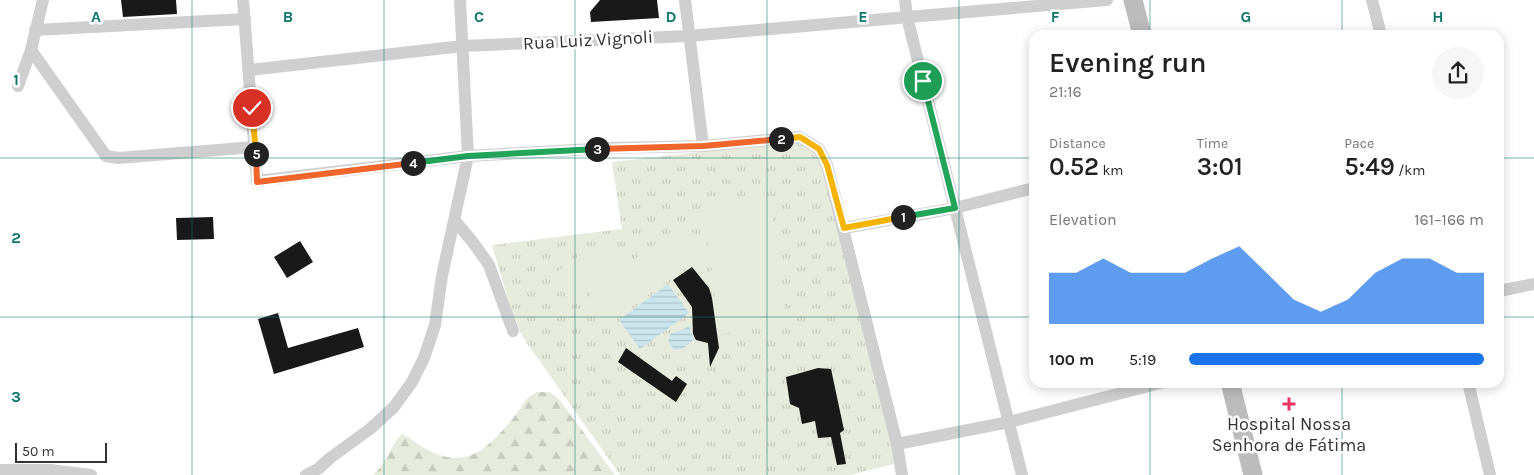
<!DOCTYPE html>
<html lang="en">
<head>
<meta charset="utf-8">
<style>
  body { margin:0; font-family:Karla,sans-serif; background:#f6f6f6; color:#222; height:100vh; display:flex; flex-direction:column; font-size:19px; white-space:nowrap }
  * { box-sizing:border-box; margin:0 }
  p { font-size:16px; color:#767676 }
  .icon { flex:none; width:28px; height:28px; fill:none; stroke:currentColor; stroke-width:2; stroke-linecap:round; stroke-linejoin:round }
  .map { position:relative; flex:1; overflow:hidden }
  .drawer { position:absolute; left:1029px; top:30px; width:475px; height:358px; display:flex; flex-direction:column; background:#fff; border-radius:15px; box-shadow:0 2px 12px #0003 }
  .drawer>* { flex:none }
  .scale { position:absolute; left:15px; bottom:12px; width:92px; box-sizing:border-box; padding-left:5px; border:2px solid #323232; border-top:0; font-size:14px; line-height:18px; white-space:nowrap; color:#323232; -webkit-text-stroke:4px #fff; paint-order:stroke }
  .pin { position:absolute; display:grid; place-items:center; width:42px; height:42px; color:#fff; margin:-21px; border:2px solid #fff; border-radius:50%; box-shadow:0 1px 5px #0007 }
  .km { position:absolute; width:25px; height:25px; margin:-12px; border-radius:50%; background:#222; color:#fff; font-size:14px; line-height:25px; text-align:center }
  .round { display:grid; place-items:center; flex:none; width:52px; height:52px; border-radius:26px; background:#f6f6f6 }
  .headline { display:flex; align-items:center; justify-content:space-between; height:85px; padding:0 20px }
  h1 { font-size:28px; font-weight:600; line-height:38px }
  .figures { display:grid; grid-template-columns:repeat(3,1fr); gap:8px; height:85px; padding:5px 20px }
  .figures div { display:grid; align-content:center }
  .figures b { font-size:25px; font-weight:600 }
  .figures small { font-size:14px; font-weight:400 }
  .figures p { font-size:14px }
  .chart { height:140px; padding:10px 20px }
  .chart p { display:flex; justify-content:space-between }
  .chart svg { width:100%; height:90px; margin-top:5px; fill:#1a73e8; opacity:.7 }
  ul { padding:0 20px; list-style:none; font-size:16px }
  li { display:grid; grid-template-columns:80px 60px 1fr; align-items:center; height:38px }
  li i { height:12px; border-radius:6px; background:#1a73e8 }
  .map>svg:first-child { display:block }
  .grass { fill:url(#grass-tufts) }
  .forest { fill:url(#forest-firs) }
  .pitch { fill:#e7ebdd }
  .water { fill:url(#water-rules) }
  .building { fill:#191919 }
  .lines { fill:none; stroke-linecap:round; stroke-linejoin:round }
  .street { stroke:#cfcfcf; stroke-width:12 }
  .secondary { stroke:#bcbcbc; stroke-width:19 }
  .split-1-casing { stroke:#fff; stroke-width:10 }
  .split-2-casing { stroke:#fff; stroke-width:10 }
  .split-3-casing { stroke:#fff; stroke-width:10 }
  .split-4-casing { stroke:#fff; stroke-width:10 }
  .split-5-casing { stroke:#fff; stroke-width:10 }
  .split-6-casing { stroke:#fff; stroke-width:10 }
  .split-1 { stroke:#22a559; stroke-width:6 }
  .split-2 { stroke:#f5b400; stroke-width:6 }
  .split-3 { stroke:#f0652b; stroke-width:6 }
  .split-4 { stroke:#22a559; stroke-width:6 }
  .split-5 { stroke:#f0652b; stroke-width:6 }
  .split-6 { stroke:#f5b400; stroke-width:6 }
  .grid { fill:none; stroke:#0f766e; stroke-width:1; stroke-opacity:0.55 }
  .poi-dot { fill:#e73563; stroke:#fff; stroke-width:2 }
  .labels { text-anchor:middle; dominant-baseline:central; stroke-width:5; stroke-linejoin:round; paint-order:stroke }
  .street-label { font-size:18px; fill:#323232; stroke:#fff }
  .poi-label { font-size:18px; fill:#323232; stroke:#fff }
  .grid-label { font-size:16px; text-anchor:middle; font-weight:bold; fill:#0f766e; stroke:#fff; stroke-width:5; stroke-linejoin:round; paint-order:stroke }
</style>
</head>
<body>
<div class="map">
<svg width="1534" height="475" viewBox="0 0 1534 475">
  <defs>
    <pattern id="grass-tufts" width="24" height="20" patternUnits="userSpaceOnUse" patternTransform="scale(1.25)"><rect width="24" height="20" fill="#e7ebdd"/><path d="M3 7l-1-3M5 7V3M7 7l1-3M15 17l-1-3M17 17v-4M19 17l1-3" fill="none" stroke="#c7cabe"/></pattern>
    <pattern id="forest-firs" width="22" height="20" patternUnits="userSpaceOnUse" patternTransform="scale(1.25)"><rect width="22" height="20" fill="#e7ebdd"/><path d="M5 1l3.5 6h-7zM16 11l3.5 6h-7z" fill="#c7cabe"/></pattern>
    <pattern id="water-rules" width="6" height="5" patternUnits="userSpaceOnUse" patternTransform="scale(1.25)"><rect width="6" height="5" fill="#cae5ec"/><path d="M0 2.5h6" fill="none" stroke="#aec5cb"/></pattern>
  </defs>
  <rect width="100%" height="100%" fill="#fff"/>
  <!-- grass -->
  <polygon class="grass" points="796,141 816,153 824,169 898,463 850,475 620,475 522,336 510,306 492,245 622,229 612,162"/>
  <!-- forest -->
  <path class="forest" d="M537,392H549L559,399L615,475H373C386,464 390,446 402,434C412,439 421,447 432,452C470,470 491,444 514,417C524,405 522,400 537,392Z"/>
  <!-- pitch -->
  <g class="pitch">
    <polygon points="770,197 787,325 720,334 703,206"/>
    <polygon points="686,222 707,253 609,322 588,292 572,303 552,275 609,235 629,263"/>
  </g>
  <!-- water -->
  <g class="water">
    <polygon points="668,284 689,313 640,349 619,320"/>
    <path d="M687,327H690L693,340C688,346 681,351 673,349L668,340L671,333L680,331Z"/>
  </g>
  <!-- building -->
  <g class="building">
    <polygon points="121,0 176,0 177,14 123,17"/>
    <polygon points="600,0 657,0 659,18 591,22 590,12"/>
    <polygon points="213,217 214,239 177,240 176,218"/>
    <polygon points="300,241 313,262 287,278 274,257"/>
    <polygon points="692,267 709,288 712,298 719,348 710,367 708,343 696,340 693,334 692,307 673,280"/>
    <polygon points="278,313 288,348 358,328 364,347 274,374 258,319"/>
    <polygon points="626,348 672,381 676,376 687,384 676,402 618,362"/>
    <polygon points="818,368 831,369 844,430 840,433 846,464 837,465 831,437 818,438 815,421 802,424 799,408 790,404 786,377"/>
  </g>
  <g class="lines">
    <!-- street -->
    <g class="street">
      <polyline points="243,0 257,181 468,156 610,148 703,146 800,137 819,149 827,165 897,444 902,475"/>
      <polyline points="685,0 703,146"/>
      <polyline points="905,0 907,17 1022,475"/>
      <polyline points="1372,0 1381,35"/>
      <polyline points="35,30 245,19"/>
      <polyline points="31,50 106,156 118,158 255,147"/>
      <polyline points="249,70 463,46 688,36 1107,0"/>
      <polyline points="18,86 31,50 43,0"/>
      <polyline points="455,221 472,241 489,265 513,331"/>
      <polyline points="844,228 955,208 1034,188"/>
      <polyline points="1499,291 1534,284"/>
      <polyline points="1468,382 1490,475"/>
      <polyline points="897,444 1009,422 1164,382"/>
      <polyline points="0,470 50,470 91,475"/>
      <polyline points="306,475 318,469 330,458 370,429 394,407 412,382 424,358 435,325 442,276 468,156 460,0"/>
    </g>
    <!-- secondary -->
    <g class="secondary">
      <polyline points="1133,0 1142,35"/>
      <polyline points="1230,382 1253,475"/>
    </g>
  </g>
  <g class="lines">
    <!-- split-1 casing -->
    <g class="split-1-casing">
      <polyline id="split-1" points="903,217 955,208 923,81"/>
    </g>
    <!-- split-2 casing -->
    <g class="split-2-casing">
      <polyline id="split-2" points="781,139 800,137 819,149 827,165 844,228 903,217"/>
    </g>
    <!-- split-3 casing -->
    <g class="split-3-casing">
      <polyline id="split-3" points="597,149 703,146 781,139"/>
    </g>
    <!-- split-4 casing -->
    <g class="split-4-casing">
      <polyline id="split-4" points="413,163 468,156 597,149"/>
    </g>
    <!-- split-5 casing -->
    <g class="split-5-casing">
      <polyline id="split-5" points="256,154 257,182 413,163"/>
    </g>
    <!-- split-6 casing -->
    <g class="split-6-casing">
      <polyline id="split-6" points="252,108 256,154"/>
    </g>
    <!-- split-1 -->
    <use href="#split-1" class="split-1"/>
    <!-- split-2 -->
    <use href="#split-2" class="split-2"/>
    <!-- split-3 -->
    <use href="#split-3" class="split-3"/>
    <!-- split-4 -->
    <use href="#split-4" class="split-4"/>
    <!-- split-5 -->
    <use href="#split-5" class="split-5"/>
    <!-- split-6 -->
    <use href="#split-6" class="split-6"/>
  </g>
  <!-- grid -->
  <path class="grid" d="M192,0V475M384,0V475M575,0V475M767,0V475M959,0V475M1150,0V35M1342,0V35M0,158H1034M1499,158H1534M0,317H1034M1499,317H1534M1150,382V475M1342,382V475"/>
  <!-- markers -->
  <path class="poi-dot" d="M1286.5 396.5h5v5h5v5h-5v5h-5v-5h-5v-5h5z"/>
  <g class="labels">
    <!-- street labels -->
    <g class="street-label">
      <text transform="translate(588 40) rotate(-3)">Rua Luiz Vignoli</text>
    </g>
    <!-- poi labels -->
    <g class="poi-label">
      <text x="1289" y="424">Hospital Nossa<tspan x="1289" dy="21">Senhora de Fátima</tspan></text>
    </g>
  </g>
  <g class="grid-label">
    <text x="96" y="22">A</text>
    <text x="288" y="22">B</text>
    <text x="479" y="22">C</text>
    <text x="671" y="22">D</text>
    <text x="863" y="22">E</text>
    <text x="1055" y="22">F</text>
    <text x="1246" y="22">G</text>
    <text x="1438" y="22">H</text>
    <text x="16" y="85">1</text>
    <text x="16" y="243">2</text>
    <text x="16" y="402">3</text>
  </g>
</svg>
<div class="scale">50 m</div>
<div class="pin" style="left:923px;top:81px;background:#1e9e55"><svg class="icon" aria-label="arrive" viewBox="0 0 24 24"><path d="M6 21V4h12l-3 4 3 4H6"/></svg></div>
<div class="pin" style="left:252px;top:108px;background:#d93025"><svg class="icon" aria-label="check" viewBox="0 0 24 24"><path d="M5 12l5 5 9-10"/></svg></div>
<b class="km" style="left:903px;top:217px">1</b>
<b class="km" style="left:781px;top:139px">2</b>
<b class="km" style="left:597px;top:149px">3</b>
<b class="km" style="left:413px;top:163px">4</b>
<b class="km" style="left:256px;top:154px">5</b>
<section class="drawer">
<div class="headline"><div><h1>Evening run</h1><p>21:16</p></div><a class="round"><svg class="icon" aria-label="share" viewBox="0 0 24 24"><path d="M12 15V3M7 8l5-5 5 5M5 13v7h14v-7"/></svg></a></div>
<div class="figures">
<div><p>Distance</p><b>0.52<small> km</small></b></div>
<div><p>Time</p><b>3:01</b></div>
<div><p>Pace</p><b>5:49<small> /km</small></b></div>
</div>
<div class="chart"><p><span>Elevation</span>161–166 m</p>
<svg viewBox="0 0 160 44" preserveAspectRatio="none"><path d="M0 44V19L10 19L20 12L30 19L40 19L50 19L60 12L70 6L80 19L90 32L100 38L110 32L120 19L130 12L140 12L150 19L160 19V44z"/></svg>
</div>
<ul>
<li><b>100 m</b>5:19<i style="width:100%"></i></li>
</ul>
</section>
</div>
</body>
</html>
